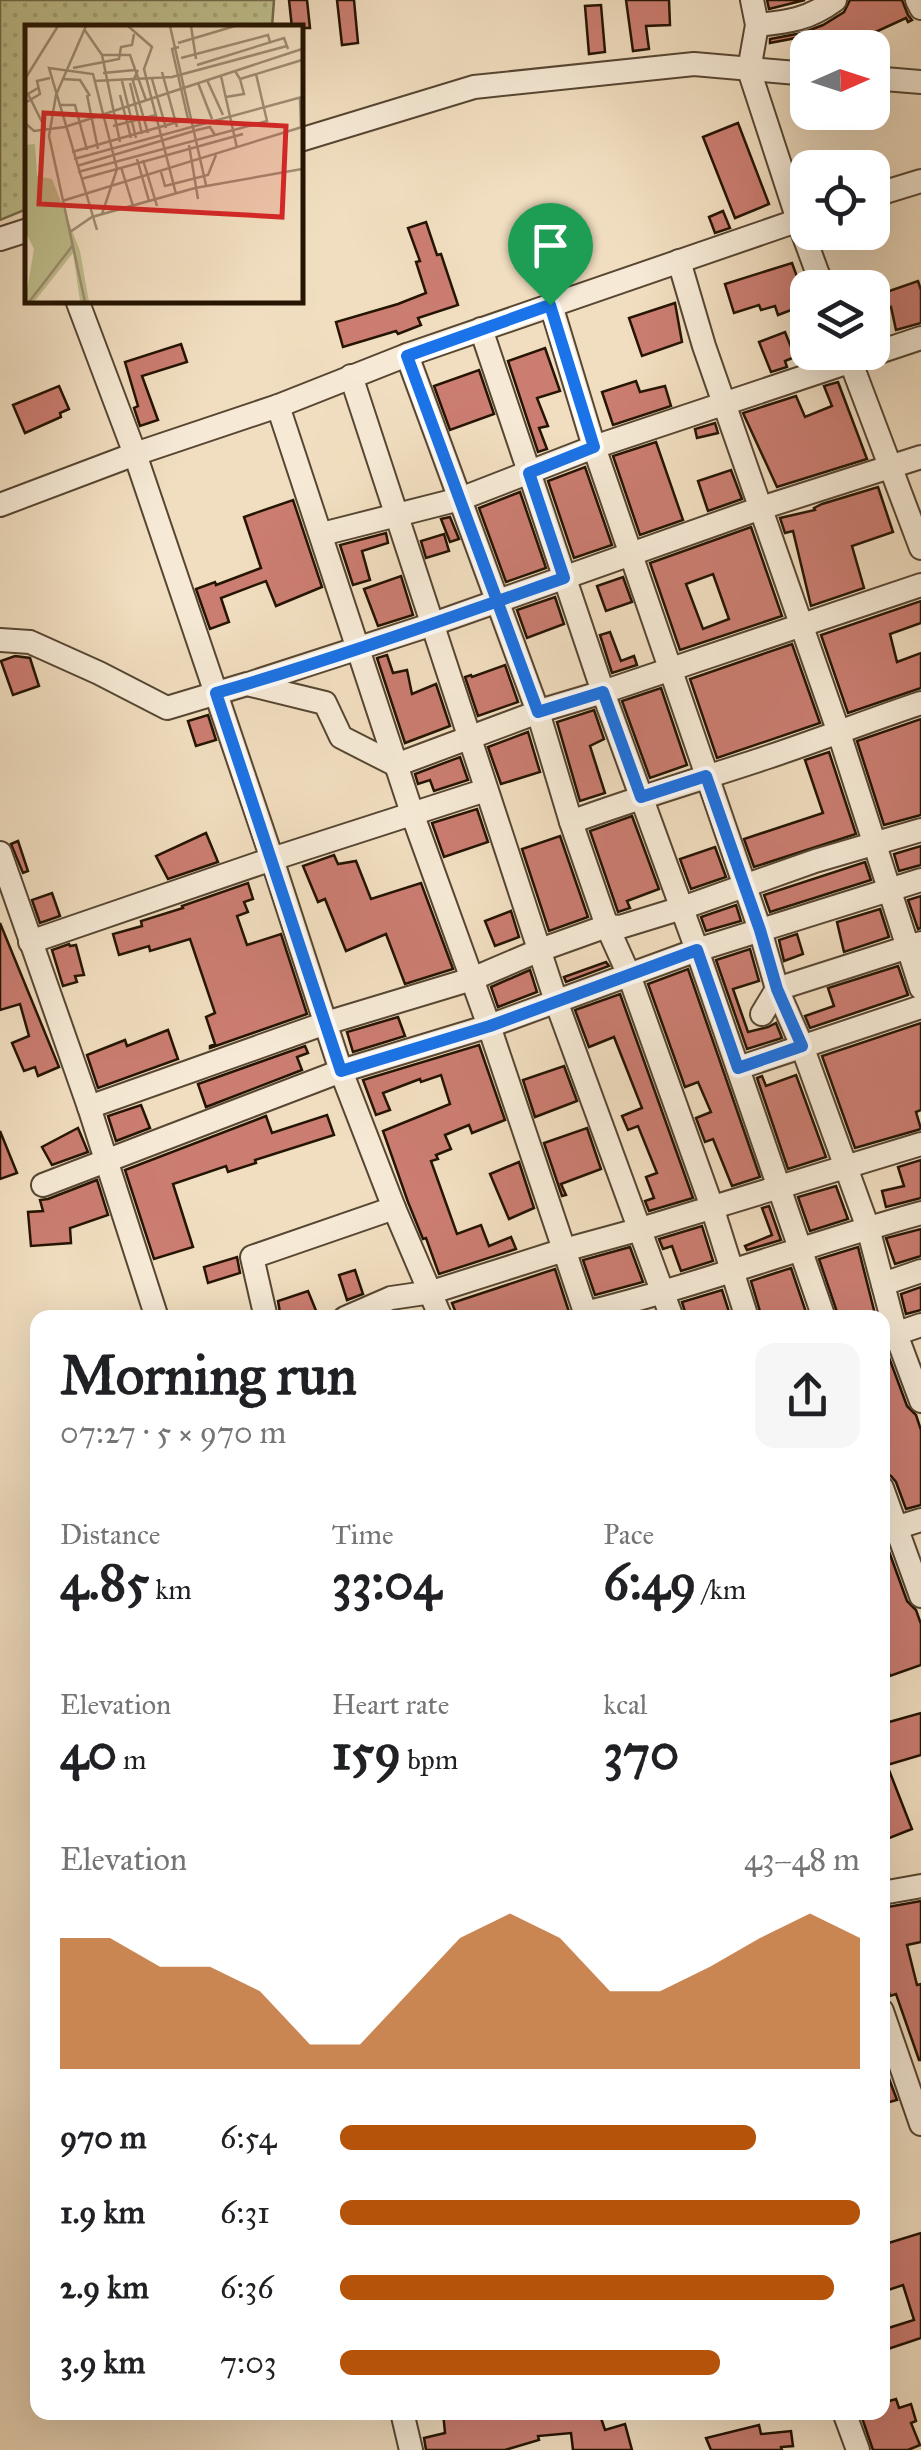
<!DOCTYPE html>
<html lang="en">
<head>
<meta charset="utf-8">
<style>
  body { margin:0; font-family:"IM FELL Great Primer",serif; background:#f6f6f6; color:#202124; height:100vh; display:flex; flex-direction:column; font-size:38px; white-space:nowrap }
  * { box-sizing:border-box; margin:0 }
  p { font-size:32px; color:#757577 }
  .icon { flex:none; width:55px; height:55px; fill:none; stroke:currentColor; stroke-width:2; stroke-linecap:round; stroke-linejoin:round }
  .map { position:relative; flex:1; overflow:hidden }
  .sheet { position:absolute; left:30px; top:1310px; width:860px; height:1110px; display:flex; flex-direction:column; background:#fff; border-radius:20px; box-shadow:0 10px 40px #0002 }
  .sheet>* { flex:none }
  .needle { width:65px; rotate:87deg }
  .controls { position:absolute; left:790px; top:30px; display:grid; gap:20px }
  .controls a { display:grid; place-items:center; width:100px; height:100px; border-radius:20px; background:#fff; box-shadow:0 10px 40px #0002; font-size:50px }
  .pin { position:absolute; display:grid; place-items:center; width:85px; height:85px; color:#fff; margin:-102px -42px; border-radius:50% 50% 50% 0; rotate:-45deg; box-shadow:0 0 10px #0007 }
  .pin .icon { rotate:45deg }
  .round { display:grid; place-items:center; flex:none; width:105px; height:105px; border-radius:20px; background:#f6f6f6 }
  .overview { display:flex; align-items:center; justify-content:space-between; height:170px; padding:0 30px }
  h1 { font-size:55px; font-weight:800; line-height:75px }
  .metrics { display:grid; grid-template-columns:repeat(3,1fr); gap:15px; height:170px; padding:10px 30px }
  .metrics div { display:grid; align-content:center }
  .metrics b { font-size:50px; font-weight:800 }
  .metrics small { font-size:28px; font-weight:400 }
  .metrics p { font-size:28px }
  .chart { height:280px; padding:20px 30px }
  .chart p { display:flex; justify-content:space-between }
  .chart svg { width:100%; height:180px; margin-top:10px; fill:#b45309; opacity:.7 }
  ul { padding:0 30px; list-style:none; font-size:32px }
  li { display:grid; grid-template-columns:160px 120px 1fr; align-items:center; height:75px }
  li i { height:25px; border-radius:12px; background:#b45309 }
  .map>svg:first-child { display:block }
  .grass { fill:url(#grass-dots); stroke:#726a48; stroke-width:2.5 }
  .building { fill:#cb7d71; stroke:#241402; stroke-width:2.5; fill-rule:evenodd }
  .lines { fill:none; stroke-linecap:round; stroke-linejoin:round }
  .minor-casing { stroke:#574632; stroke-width:26 }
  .minor { stroke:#f6ead6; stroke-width:22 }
  .route-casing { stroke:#fff; stroke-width:20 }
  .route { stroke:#1a73e8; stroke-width:12 }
  .inset-road { fill:none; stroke:#9f8d74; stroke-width:2.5 }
  .view { fill:#d62828; fill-opacity:0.15; stroke:#d62828; stroke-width:5 }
  .inset-edge { fill:none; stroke:#241402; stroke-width:5 }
</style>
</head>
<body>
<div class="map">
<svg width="921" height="2450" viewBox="0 0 921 2450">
  <defs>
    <pattern id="grass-dots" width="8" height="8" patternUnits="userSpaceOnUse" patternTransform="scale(2.5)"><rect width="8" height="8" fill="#bfc08e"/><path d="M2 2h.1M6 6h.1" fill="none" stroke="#a4a479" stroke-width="1.8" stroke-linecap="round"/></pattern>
  </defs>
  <rect width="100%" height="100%" fill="#f1dec0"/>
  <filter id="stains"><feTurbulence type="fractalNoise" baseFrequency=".002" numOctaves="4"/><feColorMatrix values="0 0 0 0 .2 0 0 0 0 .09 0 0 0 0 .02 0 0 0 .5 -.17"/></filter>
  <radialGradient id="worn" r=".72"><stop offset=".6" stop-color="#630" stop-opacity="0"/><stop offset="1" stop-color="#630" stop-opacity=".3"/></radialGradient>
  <!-- grass -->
  <polygon class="grass" points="0,0 274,0 272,27 28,28 27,209 0,220"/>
  <!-- building -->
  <g class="building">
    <polygon points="289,0 307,0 310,28 292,28"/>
    <polygon points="337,0 354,0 358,43 342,45"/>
    <polygon points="626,0 669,0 670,25 646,26 649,49 633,51"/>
    <polygon points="767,0 805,0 769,9"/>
    <polygon points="850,0 902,0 908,15 912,20 908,22 906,18 871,34 873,37 853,48 802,48 796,38 770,43 770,39 802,33 823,25 844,12"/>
    <polygon points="601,5 605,52 589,54 585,6"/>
    <polygon points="738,123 769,204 735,218 703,137"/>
    <polygon points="723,211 730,228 715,233 709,217"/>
    <polygon points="426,222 437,255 441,254 458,305 418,318 421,325 398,334 396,331 343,347 336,322 398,304 426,293 416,262 420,261 408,228"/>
    <polygon points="792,263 807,304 778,315 775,306 761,310 759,305 734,313 725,284"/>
    <polygon points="918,281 921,290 921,323 896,330 891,307 872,314 872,297"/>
    <polygon points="675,303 682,342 642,356 629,318"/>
    <polygon points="785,332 795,357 785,361 787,367 771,372 759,342"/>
    <polygon points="181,344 187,362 142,376 158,420 140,426 134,408 138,406 125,362"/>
    <polygon points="545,348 560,391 537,398 548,426 539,428 547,449 538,452 508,361"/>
    <polygon points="479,370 494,414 450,430 434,386"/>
    <polygon points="636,381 640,392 665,386 671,406 613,425 602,392"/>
    <polygon points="838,382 867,459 777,487 743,413 796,396 805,417 832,406 824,386"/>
    <polygon points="59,386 69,409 60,413 61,417 25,433 13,405"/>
    <polygon points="715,423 718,433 697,438 695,429"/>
    <polygon points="656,442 683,520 640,535 613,456"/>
    <polygon points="585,467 612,545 574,558 548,481"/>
    <polygon points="731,470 742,499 708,511 698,481"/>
    <polygon points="878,487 893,532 852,546 864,588 811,606 793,531 785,533 780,518 815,510 814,508 822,504"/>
    <polygon points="520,492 546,568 506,582 479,508"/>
    <polygon points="293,500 322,587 276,606 266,581 221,598 229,622 210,629 196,589 215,582 216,585 261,568 244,517"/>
    <polygon points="450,517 459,539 450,542 441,519"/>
    <path d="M751,527L782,616L680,650L650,563ZM713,574L729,619L703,629L686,584Z"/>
    <polygon points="386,533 388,543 362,551 370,580 353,585 340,545"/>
    <polygon points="444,534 449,551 426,558 421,541"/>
    <polygon points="401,576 413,615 378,626 364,589"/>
    <polygon points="623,577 632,602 606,611 597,586"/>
    <polygon points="555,597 564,624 527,638 517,610"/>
    <polygon points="921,601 921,623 890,634 897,662 921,653 921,688 848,713 821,635"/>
    <polygon points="610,632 621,661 634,656 637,665 612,673 600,635"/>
    <polygon points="792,644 820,723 717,758 690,679"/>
    <polygon points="387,655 393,673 407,670 412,694 436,684 450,726 405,743 377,658"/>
    <polygon points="15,656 30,658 39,686 13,695 1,661"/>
    <polygon points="505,665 518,702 478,716 465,677 471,675 472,677"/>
    <polygon points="661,688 687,765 650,778 622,701"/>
    <polygon points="594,710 604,739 590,746 605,793 580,801 557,722"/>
    <polygon points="208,715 216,740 196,746 188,721"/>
    <polygon points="921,719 921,815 884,825 857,741"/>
    <polygon points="528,732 540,772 501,784 488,747"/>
    <polygon points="829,752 856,834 754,867 744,839 823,813 805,760"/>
    <polygon points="460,757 468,780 434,791 430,780 418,784 415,774"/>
    <polygon points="477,809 488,842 444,857 432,823"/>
    <polygon points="632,816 659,889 627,901 630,908 618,912 590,831"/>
    <polygon points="206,833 218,862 168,879 156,856"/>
    <polygon points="560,836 588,917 549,931 522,849"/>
    <polygon points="18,841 28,871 23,873 11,844"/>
    <polygon points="921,846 921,865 899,871 894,854"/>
    <polygon points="715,847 726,877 691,889 680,859"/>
    <polygon points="334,855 338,864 356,861 371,899 421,883 453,969 405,984 386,934 346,951 325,899 318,902 303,866"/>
    <polygon points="865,862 871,880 770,912 764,895"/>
    <polygon points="248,883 253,899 244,902 248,912 237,916 247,945 281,934 307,1014 210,1048 210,1046 215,1044 206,1017 215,1013 190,939 150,951 149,946 119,955 113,934 142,926 141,921 183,908 182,906"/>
    <polygon points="52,893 60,916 40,923 32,900"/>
    <polygon points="921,896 921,928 918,929 908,900"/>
    <polygon points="736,905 741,921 706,931 701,917"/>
    <polygon points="880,909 889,937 844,952 837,922"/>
    <polygon points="511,911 519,937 495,946 485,921"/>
    <polygon points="0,923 59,1067 38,1076 35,1067 24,1071 12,1043 29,1036 20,1004 0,1010"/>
    <polygon points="797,934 803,954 784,961 779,940"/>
    <polygon points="69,944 70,946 76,945 84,975 75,976 77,982 63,986 52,950"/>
    <polygon points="750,949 759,981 733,989 748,1032 768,1027 776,1023 782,1038 747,1049 716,960"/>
    <polygon points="606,962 609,966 566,982 564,977"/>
    <polygon points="898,966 908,995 810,1028 805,1016 834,1006 828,988"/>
    <polygon points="688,969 760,1177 732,1186 713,1139 705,1142 696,1118 711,1112 698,1082 685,1087 648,984"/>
    <polygon points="530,970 537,992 498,1007 491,987"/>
    <polygon points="620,994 693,1198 649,1211 645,1201 654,1198 646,1177 657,1173 638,1126 628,1130 622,1116 642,1108 614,1037 589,1047 575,1010"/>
    <polygon points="398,1017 405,1036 353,1052 347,1032"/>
    <polygon points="921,1023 921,1110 916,1112 921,1129 855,1148 822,1056"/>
    <polygon points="168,1030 178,1059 98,1088 87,1055 125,1040 127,1046"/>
    <polygon points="479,1045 505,1120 472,1133 469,1125 445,1135 451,1149 436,1155 438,1159 431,1161 457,1234 481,1225 489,1246 511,1237 516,1249 439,1274 426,1238 423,1239 408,1202 383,1131 450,1104 441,1075 421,1082 420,1079 383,1093 390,1110 376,1115 363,1080"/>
    <polygon points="305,1046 308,1053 297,1057 302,1070 206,1107 198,1084"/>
    <polygon points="564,1066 577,1101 535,1117 523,1080"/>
    <polygon points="796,1075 826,1157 788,1169 757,1078 762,1076 766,1086"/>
    <polygon points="141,1105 150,1128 116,1141 108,1116"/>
    <polygon points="327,1115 334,1135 255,1160 256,1163 228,1172 226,1166 173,1184 193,1247 154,1259 125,1170 266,1116 272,1133"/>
    <polygon points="78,1128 88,1152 52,1165 42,1147"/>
    <polygon points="587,1128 601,1169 561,1184 566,1195 562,1196 544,1143"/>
    <polygon points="0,1131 17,1173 0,1179"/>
    <polygon points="921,1160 921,1198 886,1207 882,1191 904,1186 898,1167"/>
    <polygon points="519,1162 534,1208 509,1219 490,1174"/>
    <polygon points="97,1180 108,1215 70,1228 71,1243 31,1246 28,1212 43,1211 40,1200 48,1199"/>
    <polygon points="836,1186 848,1219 810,1231 798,1197"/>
    <polygon points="769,1206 781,1240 747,1250 745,1246 772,1235 762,1208"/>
    <polygon points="702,1226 713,1261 681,1271 672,1246 663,1249 659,1239"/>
    <polygon points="921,1229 921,1256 895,1264 886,1238"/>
    <polygon points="630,1247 643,1282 595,1295 583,1260"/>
    <polygon points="858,1247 876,1318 839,1318 819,1259"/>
    <polygon points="237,1257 240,1273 208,1283 204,1267"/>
    <polygon points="791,1268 808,1318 762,1318 751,1281"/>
    <polygon points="555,1269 571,1318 458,1318 452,1303"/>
    <polygon points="355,1270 363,1294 347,1300 339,1275"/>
    <polygon points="921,1287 921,1310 906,1314 901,1294"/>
    <polygon points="722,1290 731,1318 687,1318 682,1302"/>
    <polygon points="308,1291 319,1318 281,1318 278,1301"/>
    <polygon points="882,1351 887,1352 907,1406 916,1415 921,1430 921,1505 906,1509 896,1482 891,1476 882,1473"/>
    <polygon points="887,1546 907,1601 916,1610 921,1624 921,1665 890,1676 882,1653 882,1547"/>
    <polygon points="921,1713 921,1755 887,1765 912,1829 882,1841 882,1724"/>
    <polygon points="921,1901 921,1942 907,1945 917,1985 921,1984 921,2060 919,2060 896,1994 890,1996 882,1965 882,1908"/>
    <polygon points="882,2060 897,2100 882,2104"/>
    <polygon points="921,2233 921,2338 882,2351 882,2330 914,2320 903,2285 882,2292 882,2245"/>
    <polygon points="896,2399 899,2408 911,2404 916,2421 911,2423 920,2445 908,2450 873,2450 860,2412 882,2412 882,2403"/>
    <polygon points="443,2412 599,2412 605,2430 625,2424 632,2450 573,2450 571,2433 538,2436 539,2440 505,2450 426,2450 424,2438 445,2433"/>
    <polygon points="759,2425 761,2434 791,2431 793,2446 781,2447 782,2450 711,2450 706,2438"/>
  </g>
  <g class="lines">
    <!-- minor casing -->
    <g class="minor-casing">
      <g id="minor">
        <polyline points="752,0 757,25 749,70 798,220 823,288"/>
        <polyline points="917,0 921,8"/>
        <path d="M757,25C789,22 809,19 835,0"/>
        <polyline points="872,78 921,82"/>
        <polyline points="300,140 474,87 694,64 808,74"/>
        <polyline points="872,196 921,181"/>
        <polyline points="0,239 28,230"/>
        <polyline points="679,261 704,346 838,730 921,988"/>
        <polyline points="77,300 135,454 272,859 341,1071 394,1208 441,1318"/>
        <polyline points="551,305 594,447 760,930 777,989 802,1046 868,1228 896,1334 921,1401"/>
        <polyline points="481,329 603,692 697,950 824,1318"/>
        <polyline points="847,352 921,548"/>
        <polyline points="407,355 538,712 571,822 607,926 629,975 712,1207 747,1318"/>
        <polyline points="351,376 556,1001 672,1318"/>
        <polyline points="278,406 412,813 489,1026 587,1318"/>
        <polyline points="0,505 135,454 278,406 407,355 808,217"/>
        <polyline points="322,534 460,499 594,447 921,338"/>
        <polyline points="0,640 30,642 99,673 167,708 247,684 325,703 341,737 396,765 546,709 603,692 921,585"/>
        <polyline points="251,683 433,624 761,508 921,457"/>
        <path d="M571,822C636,798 702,779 768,757C819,740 870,720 921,703"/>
        <polyline points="0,853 89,1107 157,1318"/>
        <polyline points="30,942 272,859 486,790"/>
        <polyline points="762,1014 777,989 921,943"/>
        <polyline points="738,1068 921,1007"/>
        <polyline points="89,1107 326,1023 472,979 540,950 607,926 620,927 682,908 815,861 921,830"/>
        <polyline points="43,1185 341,1071 489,1026 697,950 921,880"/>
        <polyline points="883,1284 921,1271"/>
        <path d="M585,1313C699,1285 808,1244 921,1213"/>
        <polyline points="266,1318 252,1257 394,1208"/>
        <polyline points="345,1318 391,1298 432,1292 564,1250 641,1229 921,1144"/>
        <polyline points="886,1337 921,1325"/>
        <polyline points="882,1488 921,1596"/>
        <polyline points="882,1532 921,1520"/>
        <polyline points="882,1893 921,1886"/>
        <polyline points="882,2011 921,2124"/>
        <polyline points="402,2412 411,2450"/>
        <polyline points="844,2412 858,2450"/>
      </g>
    </g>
    <!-- minor -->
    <use href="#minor" class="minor"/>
  </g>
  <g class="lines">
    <!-- route casing -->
    <g class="route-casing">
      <path id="route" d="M550,305L594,447L529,473L564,578C449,618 334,659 216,693L341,1071L490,1026L697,950L738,1068L802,1046L777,989L760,930L706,776L641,797L603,692L538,712C494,593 451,474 407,356L550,305"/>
    </g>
    <!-- route -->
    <use href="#route" class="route"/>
  </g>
  <!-- overview -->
  <g transform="translate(25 25)">
    <rect width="278" height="278" fill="#f1dec0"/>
    <path d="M10,119L12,151L27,154L55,226L64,277L55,276L48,228L9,277H0L9,224L0,206V120Z" fill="#bfc08e"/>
    <path class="inset-road" d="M103,1L127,22L119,44L151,169M145,1L181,160M166,1L171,34M59,4L77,30L95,117M153,18L210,1M77,30H105L121,75M156,33L243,10L245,17M172,40L259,13L263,24M48,43L94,34L96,22L107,20L109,9M113,45L108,56L123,108M210,46L215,54L277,35M137,47L152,102M78,48L110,45M196,51L212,123M0,54L33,1M37,54L55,55L65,71M127,54L141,103M182,55L198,90M69,56L147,52L262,21M97,56L111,113M105,58L117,109M173,58L187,94M13,63L3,69L21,105M62,70L73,124M95,70L106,113M201,72L219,69L215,54M275,73L276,103M0,78L15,69L12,56L25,53M34,80H50L62,125M0,98L9,106L40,102L277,24M88,101L131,90M164,120L173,174M47,127L163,94L147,24L154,22M49,134L277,72M112,134L124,176M118,135L132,181M52,141L172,105L185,102L190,110M96,142L108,181M53,147L242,96L231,49M136,147L140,161L183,150L191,130M56,154L218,109M37,176L277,102M72,205L24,43L68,49L92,144L77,189M45,207L67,192L170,163L277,144M4,277L48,220M60,277L24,111L31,70L61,1"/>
    <path class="view" d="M19,88L261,101L257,192L14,179Z"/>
    <rect width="278" height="278" class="inset-edge"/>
  </g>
  <rect width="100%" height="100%" filter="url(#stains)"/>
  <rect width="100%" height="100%" fill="url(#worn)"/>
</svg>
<div class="controls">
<a><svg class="needle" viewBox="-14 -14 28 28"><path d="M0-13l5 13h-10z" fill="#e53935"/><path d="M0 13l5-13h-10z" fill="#757577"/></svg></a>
<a><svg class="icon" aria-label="locate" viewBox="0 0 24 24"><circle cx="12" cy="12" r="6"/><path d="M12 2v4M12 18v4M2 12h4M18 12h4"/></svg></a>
<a><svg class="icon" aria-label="layers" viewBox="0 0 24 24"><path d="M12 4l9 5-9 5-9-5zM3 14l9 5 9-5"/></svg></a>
</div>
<div class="pin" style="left:550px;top:305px;background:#1e9e55"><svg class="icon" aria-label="arrive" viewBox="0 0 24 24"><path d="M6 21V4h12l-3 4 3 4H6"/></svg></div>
<section class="sheet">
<div class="overview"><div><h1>Morning run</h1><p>07:27 · 5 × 970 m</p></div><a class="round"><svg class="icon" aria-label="share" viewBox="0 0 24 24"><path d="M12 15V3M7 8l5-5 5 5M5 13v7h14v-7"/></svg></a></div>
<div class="metrics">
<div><p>Distance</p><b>4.85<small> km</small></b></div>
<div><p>Time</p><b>33:04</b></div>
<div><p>Pace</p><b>6:49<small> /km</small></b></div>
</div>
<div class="metrics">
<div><p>Elevation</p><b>40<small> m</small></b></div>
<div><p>Heart rate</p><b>159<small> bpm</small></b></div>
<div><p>kcal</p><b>370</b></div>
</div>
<div class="chart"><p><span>Elevation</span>43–48 m</p>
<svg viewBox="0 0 160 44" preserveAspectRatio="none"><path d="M0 44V12L10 12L20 19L30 19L40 25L50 38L60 38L70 25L80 12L90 6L100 12L110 25L120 25L130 19L140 12L150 6L160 12V44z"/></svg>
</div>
<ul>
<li><b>970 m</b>6:54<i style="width:80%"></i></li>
<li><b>1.9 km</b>6:31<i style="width:100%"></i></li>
<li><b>2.9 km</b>6:36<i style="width:95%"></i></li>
<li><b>3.9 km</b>7:03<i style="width:73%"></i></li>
</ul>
</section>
</div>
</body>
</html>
